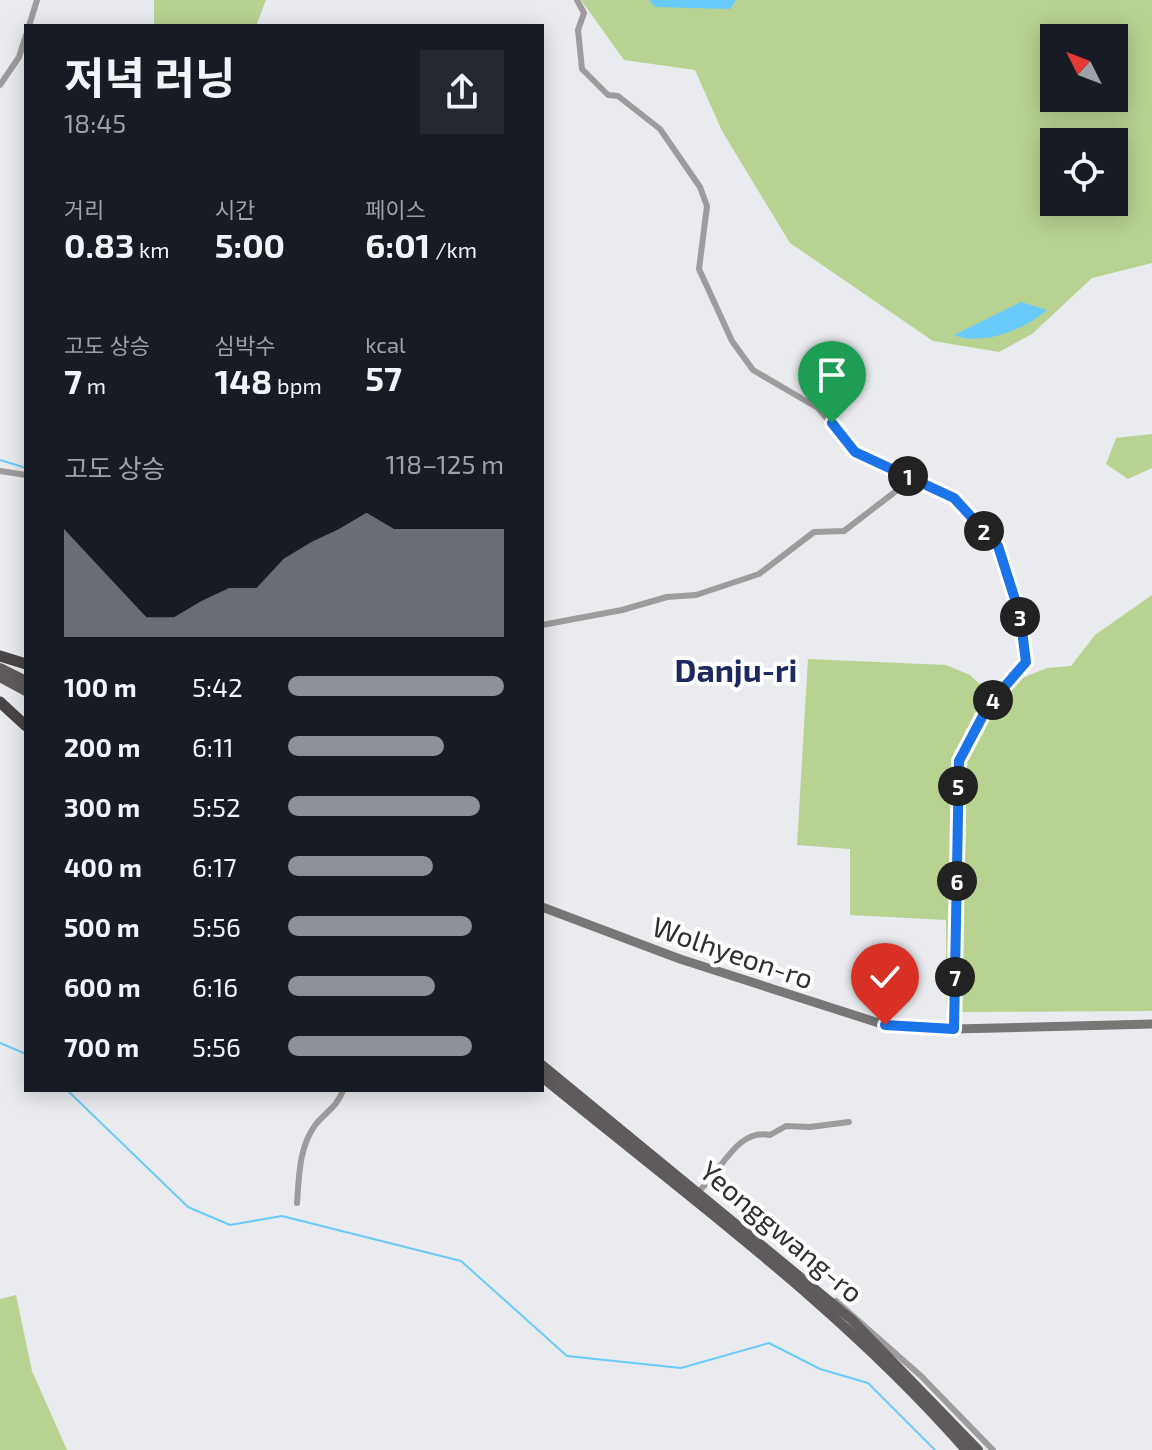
<!DOCTYPE html>
<html lang="ko">
<head>
<meta charset="utf-8">
<style>
  body { margin:0; font-family:"Exo 2","Noto Sans KR",sans-serif; background:#242831; color:#f1f3f6; height:100vh; display:flex; flex-direction:column; font-size:30px; white-space:nowrap }
  * { box-sizing:border-box; margin:0 }
  p { font-size:26px; color:#9ea1a6 }
  .icon { flex:none; width:44px; height:44px; fill:none; stroke:currentColor; stroke-width:2; stroke-linecap:round; stroke-linejoin:round }
  .map { position:relative; flex:1; overflow:hidden }
  .panel { position:absolute; left:24px; top:24px; width:520px; height:1068px; display:flex; flex-direction:column; background:#171b24; border-radius:0px; box-shadow:0 4px 20px #0003 }
  .panel>* { flex:none }
  .needle { width:52px; rotate:312deg }
  .tools { position:absolute; left:1040px; top:24px; display:grid; gap:16px }
  .tools a { display:grid; place-items:center; width:88px; height:88px; border-radius:0px; background:#171b24; box-shadow:0 4px 20px #0003; font-size:40px }
  .pin { position:absolute; display:grid; place-items:center; width:68px; height:68px; color:#fff; margin:-82px -34px; border-radius:50% 50% 50% 0; rotate:-45deg; box-shadow:0 0 8px #0007 }
  .pin .icon { rotate:45deg }
  .km { position:absolute; width:40px; height:40px; margin:-20px; border-radius:50%; background:#222; color:#fff; font-size:22px; line-height:40px; text-align:center }
  .round { display:grid; place-items:center; flex:none; width:84px; height:84px; border-radius:0px; background:#242831 }
  .headline { display:flex; align-items:center; justify-content:space-between; height:136px; padding:0 40px }
  h1 { font-size:44px; font-weight:700; line-height:60px }
  .stats { display:grid; grid-template-columns:repeat(3,1fr); gap:12px; height:136px; padding:8px 40px }
  .stats div { display:grid; align-content:center }
  .stats b { font-size:34px; font-weight:700 }
  .stats small { font-size:22px; font-weight:400 }
  .stats p { font-size:22px }
  .chart { height:224px; padding:16px 40px }
  .chart p { display:flex; justify-content:space-between }
  .chart svg { width:100%; height:144px; margin-top:8px; fill:#8c9099; opacity:.7 }
  ul { padding:0 40px; list-style:none; font-size:26px }
  li { display:grid; grid-template-columns:128px 96px 1fr; align-items:center; height:60px }
  li i { height:20px; border-radius:10px; background:#8c9099 }
  .map>svg:first-child { display:block }
  .green { fill:#b8d291; fill-rule:evenodd }
  .water { fill:#69cbfc }
  .lines { fill:none; stroke-linecap:round; stroke-linejoin:round }
  .stream { stroke:#69cbfc; stroke-width:2 }
  .street { stroke:#9e9b9c; stroke-width:6 }
  .secondary { stroke:#797676; stroke-width:9 }
  .primary { stroke:#5f5b5c; stroke-width:10 }
  .highway { stroke:#494445; stroke-width:11 }
  .route-casing { stroke:#fff; stroke-width:16 }
  .route { stroke:#1a73e8; stroke-width:10 }
  .labels { text-anchor:middle; dominant-baseline:central; stroke-width:8; stroke-linejoin:round; paint-order:stroke }
  .street-label { font-size:28px; fill:#2d2e2f; stroke:#fff }
  .quarter-label { font-size:32px; font-weight:bold; fill:#1d2961; stroke:#fff }
</style>
</head>
<body>
<div class="map">
<svg width="1152" height="1450" viewBox="0 0 1152 1450">
  <rect width="100%" height="100%" fill="#e9ebef"/>
  <!-- green -->
  <g class="green">
    <polygon points="154,0 266,0 256,26 154,26"/>
    <path d="M581,0H1152V263L1092,278L1032,334L999,352L933,341L790,243L722,131L695,70L624,60ZM1054,38H1114V98H1054ZM1054,142H1114V202H1054Z"/>
    <polygon points="1152,434 1152,468 1128,479 1106,464 1116,438"/>
    <polygon points="1152,595 1152,1011 946,1012 946,920 850,915 850,849 797,845 808,659 946,665 970,675 988,692 1047,668 1071,666 1095,635"/>
    <polygon points="16,1295 32,1371 67,1450 0,1450 0,1299"/>
  </g>
  <!-- water -->
  <g class="water">
    <polygon points="649,0 736,0 730,9 655,7"/>
    <path d="M1021,302L1047,310C1026,329 981,347 954,335Z"/>
  </g>
  <g class="lines">
    <!-- stream -->
    <g class="stream">
      <polyline points="0,460 26,468"/>
      <polyline points="0,1043 26,1054"/>
      <polyline points="67,1090 188,1207 230,1225 282,1216 461,1261 567,1356 681,1368 769,1343 820,1369 868,1383 935,1450"/>
    </g>
    <!-- street -->
    <g class="street">
      <polyline points="577,0 584,13 578,30 582,69 608,95 618,96 660,129 700,187 707,206 699,269 732,341 753,370 818,408 855,452 913,478"/>
      <polyline points="29,26 37,0"/>
      <polyline points="0,85 19,57 26,35"/>
      <polyline points="0,471 26,475"/>
      <polyline points="542,625 622,610 667,597 696,595 759,574 814,532 844,531 913,478 954,498 998,546 1020,615 1026,662 988,706 959,761 954,1029"/>
      <path d="M702,1188C722,1169 738,1128 770,1135L786,1126L810,1127L849,1122"/>
      <path d="M297,1203C299,1176 299,1146 316,1124C326,1112 338,1106 343,1090"/>
      <polyline points="836,1301 921,1376 993,1450"/>
    </g>
    <!-- secondary -->
    <polyline class="secondary" points="542,907 680,959 885,1025 954,1029 1152,1024"/>
    <!-- primary -->
    <g class="primary">
      <polyline points="0,668 26,681"/>
      <polyline points="0,677 26,691"/>
      <polyline points="542,1065 851,1319 978,1450"/>
      <path d="M542,1077C687,1196 842,1308 966,1450"/>
    </g>
    <!-- highway -->
    <g class="highway">
      <polyline points="0,656 26,664"/>
      <polyline points="0,702 26,726"/>
    </g>
  </g>
  <g class="lines">
    <!-- route casing -->
    <g class="route-casing">
      <polyline id="route" points="832,423 855,452 954,498 998,546 1020,615 1026,662 988,706 959,761 954,1029 885,1025"/>
    </g>
    <!-- route -->
    <use href="#route" class="route"/>
  </g>
  <g class="labels">
    <!-- street labels -->
    <g class="street-label">
      <text transform="translate(733 952) rotate(19)">Wolhyeon-ro</text>
      <text transform="translate(782 1231) rotate(40)">Yeonggwang-ro</text>
    </g>
    <!-- quarter labels -->
    <g class="quarter-label">
      <text x="736" y="669">Danju-ri</text>
    </g>
  </g>
</svg>
<div class="tools">
<a><svg class="needle" viewBox="-14 -14 28 28"><path d="M0-13l5 13h-10z" fill="#e53935"/><path d="M0 13l5-13h-10z" fill="#9ea1a6"/></svg></a>
<a><svg class="icon" aria-label="locate" viewBox="0 0 24 24"><circle cx="12" cy="12" r="6"/><path d="M12 2v4M12 18v4M2 12h4M18 12h4"/></svg></a>
</div>
<div class="pin" style="left:832px;top:423px;background:#1e9e55"><svg class="icon" aria-label="arrive" viewBox="0 0 24 24"><path d="M6 21V4h12l-3 4 3 4H6"/></svg></div>
<div class="pin" style="left:885px;top:1025px;background:#d93025"><svg class="icon" aria-label="check" viewBox="0 0 24 24"><path d="M5 12l5 5 9-10"/></svg></div>
<b class="km" style="left:908px;top:476px">1</b>
<b class="km" style="left:984px;top:531px">2</b>
<b class="km" style="left:1020px;top:617px">3</b>
<b class="km" style="left:993px;top:700px">4</b>
<b class="km" style="left:958px;top:786px">5</b>
<b class="km" style="left:957px;top:881px">6</b>
<b class="km" style="left:955px;top:977px">7</b>
<section class="panel">
<div class="headline"><div><h1>저녁 러닝</h1><p>18:45</p></div><a class="round"><svg class="icon" aria-label="share" viewBox="0 0 24 24"><path d="M12 15V3M7 8l5-5 5 5M5 13v7h14v-7"/></svg></a></div>
<div class="stats">
<div><p>거리</p><b>0.83<small> km</small></b></div>
<div><p>시간</p><b>5:00</b></div>
<div><p>페이스</p><b>6:01<small> /km</small></b></div>
</div>
<div class="stats">
<div><p>고도 상승</p><b>7<small> m</small></b></div>
<div><p>심박수</p><b>148<small> bpm</small></b></div>
<div><p>kcal</p><b>57</b></div>
</div>
<div class="chart"><p><span>고도 상승</span>118–125 m</p>
<svg viewBox="0 0 160 44" preserveAspectRatio="none"><path d="M0 44V11L10 20L20 29L30 38L40 38L50 33L60 29L70 29L80 20L90 15L100 11L110 6L120 11L130 11L140 11L150 11L160 11V44z"/></svg>
</div>
<ul>
<li><b>100 m</b>5:42<i style="width:100%"></i></li>
<li><b>200 m</b>6:11<i style="width:72%"></i></li>
<li><b>300 m</b>5:52<i style="width:89%"></i></li>
<li><b>400 m</b>6:17<i style="width:67%"></i></li>
<li><b>500 m</b>5:56<i style="width:85%"></i></li>
<li><b>600 m</b>6:16<i style="width:68%"></i></li>
<li><b>700 m</b>5:56<i style="width:85%"></i></li>
</ul>
</section>
</div>
</body>
</html>
